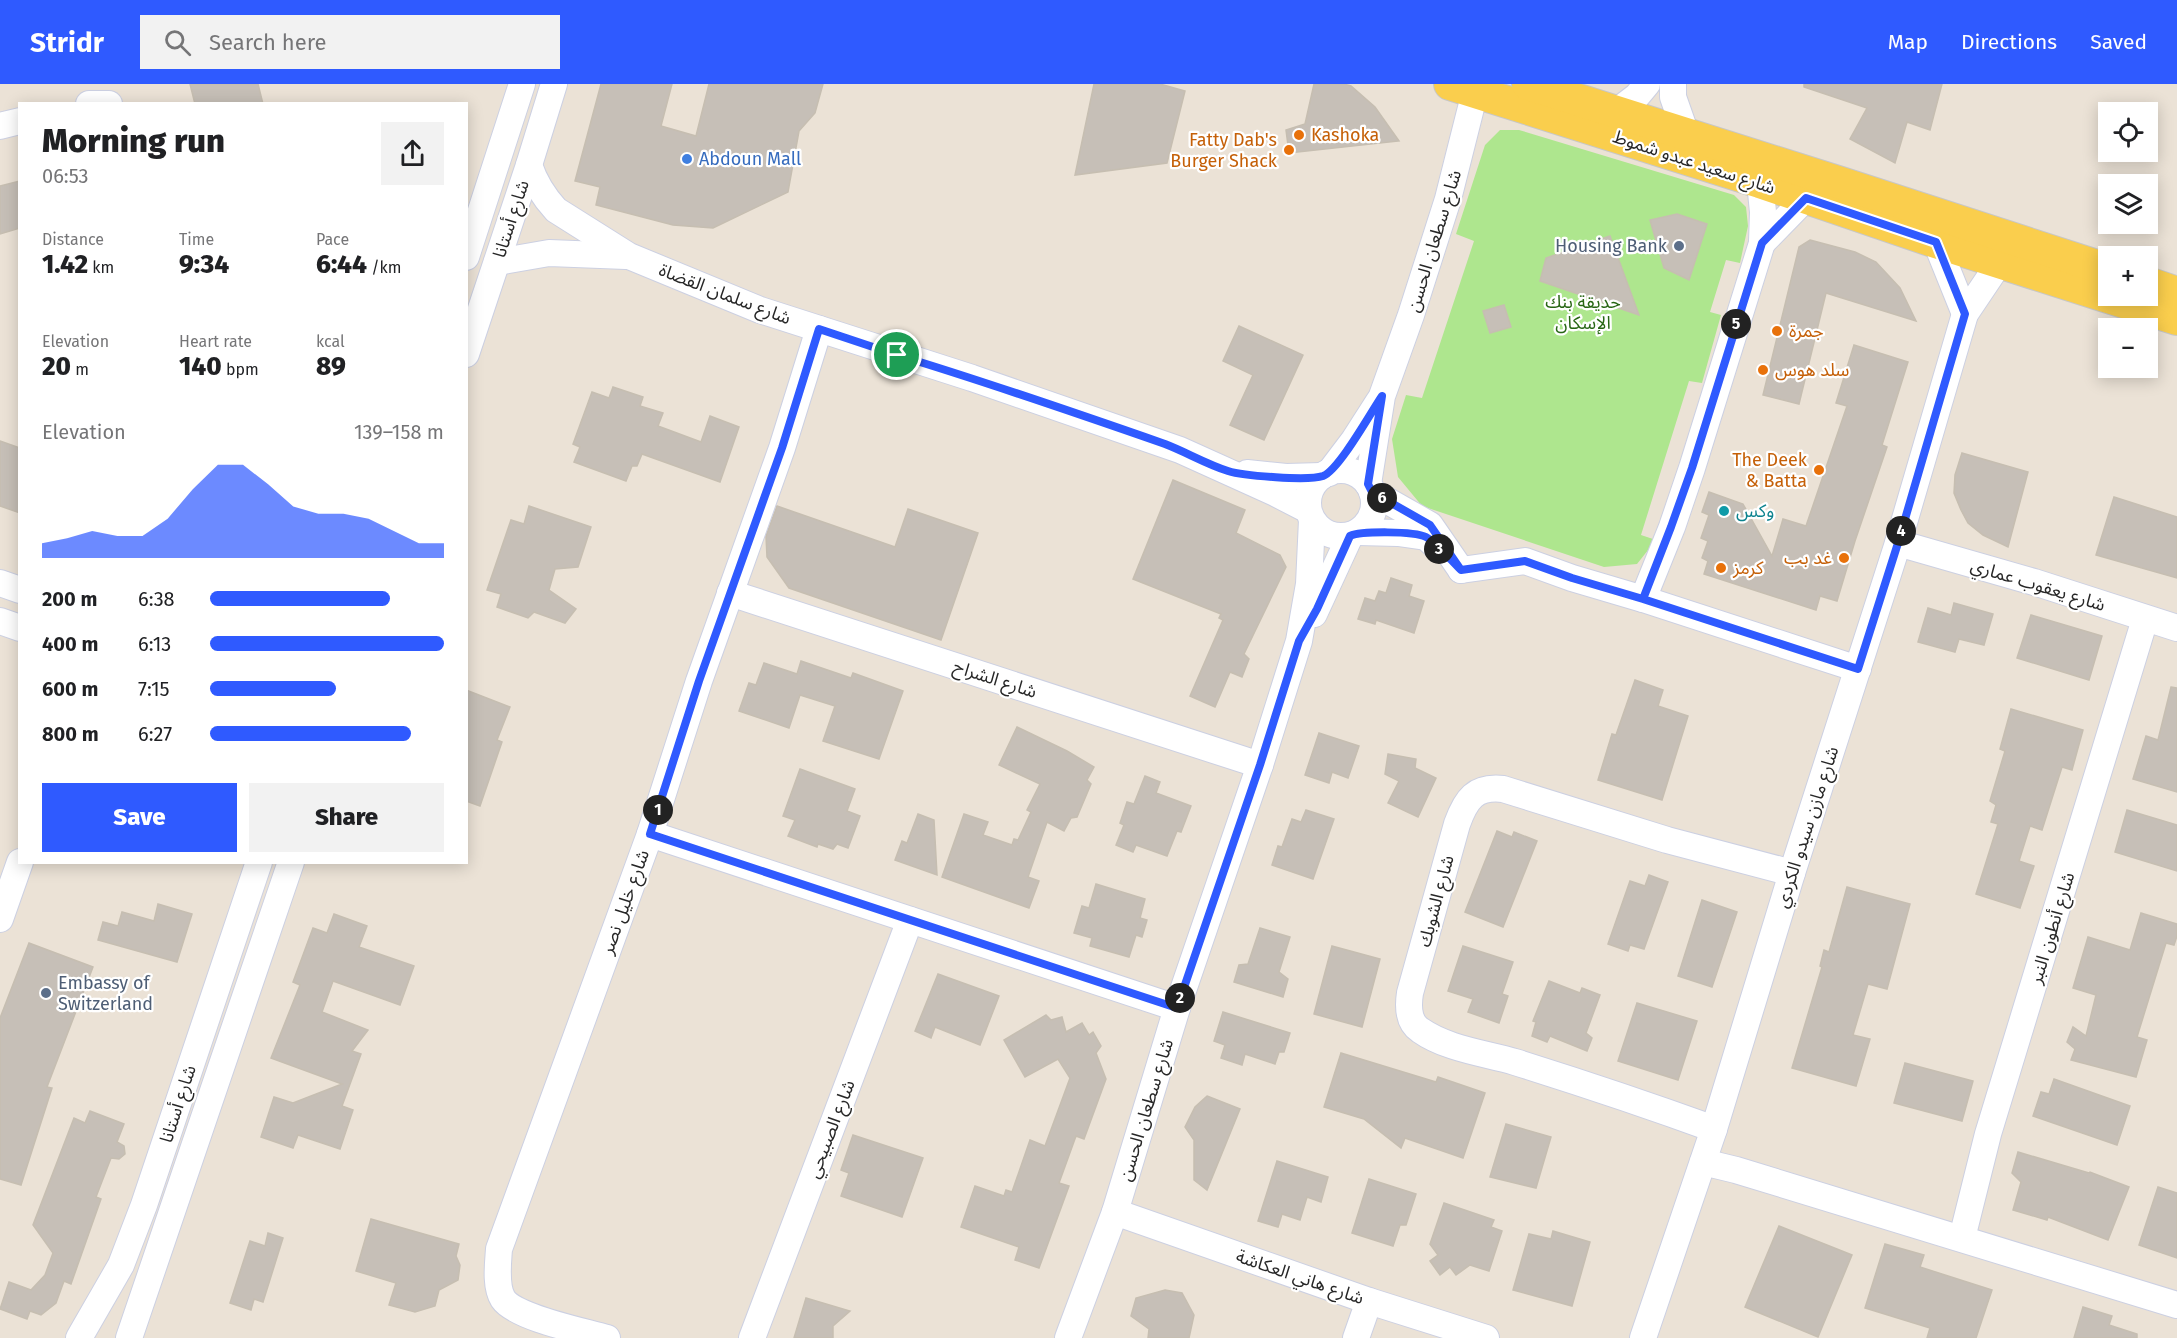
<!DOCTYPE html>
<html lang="en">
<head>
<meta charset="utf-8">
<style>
  body { margin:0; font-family:"Fira Sans","Noto Sans Arabic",sans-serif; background:#f2f2f2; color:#202124; height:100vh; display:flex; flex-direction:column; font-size:22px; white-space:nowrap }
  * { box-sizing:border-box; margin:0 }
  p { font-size:20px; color:#757577 }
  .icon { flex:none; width:33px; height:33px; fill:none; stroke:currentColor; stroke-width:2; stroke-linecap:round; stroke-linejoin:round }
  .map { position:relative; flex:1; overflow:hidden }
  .side { position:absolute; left:18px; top:18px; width:450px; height:762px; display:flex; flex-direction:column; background:#fff; border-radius:0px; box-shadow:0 3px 15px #0003 }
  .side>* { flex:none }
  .controls { position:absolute; left:2098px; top:18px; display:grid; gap:12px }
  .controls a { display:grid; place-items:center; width:60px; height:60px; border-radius:0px; background:#fff; box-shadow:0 3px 15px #0003; font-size:30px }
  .pin { position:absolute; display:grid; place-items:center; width:51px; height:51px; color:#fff; margin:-26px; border:3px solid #fff; border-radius:50%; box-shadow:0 2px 6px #0007 }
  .km { position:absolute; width:30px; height:30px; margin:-15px; border-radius:50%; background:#222; color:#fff; font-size:16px; line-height:30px; text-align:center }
  .round { display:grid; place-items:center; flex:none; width:63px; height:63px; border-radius:0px; background:#f2f2f2 }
  .head { display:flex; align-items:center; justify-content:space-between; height:102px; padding:0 24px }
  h1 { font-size:33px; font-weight:800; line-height:45px }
  .figures { display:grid; grid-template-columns:repeat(3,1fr); gap:9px; height:102px; padding:6px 24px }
  .figures div { display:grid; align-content:center }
  .figures b { font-size:26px; font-weight:800 }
  .figures small { font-size:16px; font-weight:400 }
  .figures p { font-size:16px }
  .chart { height:168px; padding:12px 24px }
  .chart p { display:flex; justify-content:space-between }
  .chart svg { width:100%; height:108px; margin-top:6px; fill:#2f5aff; opacity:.7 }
  .primary-button { display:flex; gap:12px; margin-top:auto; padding:12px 24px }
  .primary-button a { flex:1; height:69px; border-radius:0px; background:#2f5aff; color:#fff; font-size:24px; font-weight:800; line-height:69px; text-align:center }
  .primary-button a+a { background:#f2f2f2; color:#202124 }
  ul { padding:0 24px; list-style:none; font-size:20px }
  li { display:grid; grid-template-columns:96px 72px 1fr; align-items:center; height:45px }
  li i { height:15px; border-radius:8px; background:#2f5aff }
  header { display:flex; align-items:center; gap:36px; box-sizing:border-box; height:84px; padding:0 30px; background:#2f5aff; color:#fff }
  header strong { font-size:28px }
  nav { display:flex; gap:33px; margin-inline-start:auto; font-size:21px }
  .search { width:420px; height:54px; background:#f2f2f2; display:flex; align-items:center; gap:15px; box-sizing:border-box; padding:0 21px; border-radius:0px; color:#757577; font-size:22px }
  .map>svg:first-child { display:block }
  .green { fill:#aee68e }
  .building { fill:#c6bfb7; stroke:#c6beb1; stroke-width:1.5 }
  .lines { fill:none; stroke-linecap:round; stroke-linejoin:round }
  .minor-casing { stroke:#ccd0e2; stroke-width:28 }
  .major-casing { stroke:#c7c7c7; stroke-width:34 }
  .minor { stroke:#fff; stroke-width:26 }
  .major { stroke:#face4d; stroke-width:32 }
  .route-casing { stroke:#fff; stroke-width:12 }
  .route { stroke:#2f5aff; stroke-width:8 }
  .food-dot { fill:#e8710a; stroke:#fff; stroke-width:2 }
  .shop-dot { fill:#3f7fe0; stroke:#fff; stroke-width:2 }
  .service-dot { fill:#5c6f8a; stroke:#fff; stroke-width:2 }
  .culture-dot { fill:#0f9aa8; stroke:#fff; stroke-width:2 }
  .labels { text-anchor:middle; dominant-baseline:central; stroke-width:4.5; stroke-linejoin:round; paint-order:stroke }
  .food-label { font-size:18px; fill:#c56008; stroke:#fff; text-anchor:start }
  .shop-label { font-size:18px; fill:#366cbe; stroke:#fff; text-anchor:start }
  .street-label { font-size:18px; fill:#272727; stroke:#fff }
  .service-label { font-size:18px; fill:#4e5e75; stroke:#fff; text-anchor:end }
  .park-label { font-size:18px; fill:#276614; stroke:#fff }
  .culture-label { font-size:18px; fill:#0d838f; stroke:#fff; text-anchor:start }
</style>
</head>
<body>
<header>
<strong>Stridr</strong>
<div class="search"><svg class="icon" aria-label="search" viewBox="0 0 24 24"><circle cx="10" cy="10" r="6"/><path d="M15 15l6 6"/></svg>Search here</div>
<nav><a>Map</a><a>Directions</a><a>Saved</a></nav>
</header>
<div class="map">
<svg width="2177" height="1254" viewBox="0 0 2177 1254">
  <rect width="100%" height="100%" fill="#ebe2d6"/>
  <!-- green -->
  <polygon class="green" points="1500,46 1519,46 1734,111 1746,123 1748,142 1740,179 1726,176 1710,228 1721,231 1702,299 1689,297 1641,451 1656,456 1637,480 1604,483 1422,422 1398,393 1392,355 1406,311 1422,314 1474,157 1456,150 1485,61"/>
  <!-- building -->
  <g class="building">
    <polygon points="190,0 258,0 263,20 195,20"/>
    <polygon points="601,0 672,0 661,42 696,52 709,0 823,0 815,29 799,47 788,108 713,144 673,141 596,121 600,103 575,97"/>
    <polygon points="1094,0 1160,0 1185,7 1167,79 1075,91"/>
    <polygon points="1314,0 1344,0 1351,2 1375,23 1399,57 1289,69 1286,46 1305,40"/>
    <polygon points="1804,0 1942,0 1930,46 1907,38 1895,79 1850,55 1867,24 1804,3"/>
    <polygon points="20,97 20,144 0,150 0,102"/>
    <polygon points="1677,130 1707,140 1689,196 1664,184 1650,136"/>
    <polygon points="1610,152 1639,231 1540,197 1546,174"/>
    <polygon points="1810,156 1855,168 1876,178 1900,204 1916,237 1826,209 1799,320 1763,311 1799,163"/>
    <polygon points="1504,221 1511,243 1490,249 1483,227"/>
    <polygon points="1239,242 1303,271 1264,356 1230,341 1253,291 1223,277"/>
    <polygon points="1854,261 1908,278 1882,361 1887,363 1855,457 1837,517 1820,512 1816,526 1704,490 1708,477 1702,474 1708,457 1701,454 1709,431 1702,428 1709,408 1743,420 1772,472 1783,435 1806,442 1847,322 1836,319"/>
    <polygon points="613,303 643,313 640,322 663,329 658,342 701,358 710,332 739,343 720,398 642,370 637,382 632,382 626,397 574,378 580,363 573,360 592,308 609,314"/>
    <polygon points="0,357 20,364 20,429 0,422"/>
    <polygon points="1962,369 2028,388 2008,463 1983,451 1968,439 1961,426 1954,409 1955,391"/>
    <polygon points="1173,396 1245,426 1236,449 1280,471 1286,483 1244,570 1249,575 1242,593 1230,588 1215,623 1190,612 1223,536 1219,534 1221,530 1133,495"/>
    <polygon points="2114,413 2177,433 2177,494 2096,471"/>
    <polygon points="529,422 591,443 578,483 555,485 549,506 576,525 565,539 534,528 528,534 497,523 501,510 487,506 511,436 524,440"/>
    <polygon points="777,422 895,463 908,425 978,449 941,556 789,504 767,473 766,452"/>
    <polygon points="1391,494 1412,501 1409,512 1424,517 1414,549 1376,536 1375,540 1358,535 1365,514 1375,517 1379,507 1386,509"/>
    <polygon points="1954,519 1993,530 1984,561 1959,555 1955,568 1918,558 1928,524 1951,531"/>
    <polygon points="2031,531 2102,552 2089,596 2017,574"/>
    <polygon points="801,577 851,594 853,589 903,607 879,675 823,657 835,622 800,611 789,644 739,627 749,599 756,601 764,579 797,590"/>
    <polygon points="1635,596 1663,606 1658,622 1688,632 1662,716 1598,696 1612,650 1616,651"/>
    <polygon points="2171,603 2177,604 2177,708 2133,695 2146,652 2158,656"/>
    <polygon points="466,606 510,623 497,656 502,658 480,722 466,717"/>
    <polygon points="2011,625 2083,646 2072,686 2062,683 2042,746 2030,742 2019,777 2034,782 2020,824 1976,810 1998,740 1991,738 1996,721 1990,717 2005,667 2000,665"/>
    <polygon points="1017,643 1067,667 1094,683 1087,696 1091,700 1077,733 1071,734 1064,747 1047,738 1028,793 1039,797 1029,824 942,793 964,730 988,738 983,751 1012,761 1014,755 1018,756 1031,728 1027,726 1040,700 999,681"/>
    <polygon points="1319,649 1359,662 1348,694 1332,688 1329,699 1305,691"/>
    <polygon points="1388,670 1416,675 1415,684 1436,694 1418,733 1388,719 1399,697 1385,690"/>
    <polygon points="800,685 855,705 847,727 860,732 848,764 837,760 833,765 818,760 817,763 788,752 795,736 783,732"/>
    <polygon points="1145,692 1160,698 1156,709 1191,722 1181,748 1177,747 1167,772 1136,761 1133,768 1116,761 1124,741 1120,739 1127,718 1134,720"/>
    <polygon points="1306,726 1334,735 1313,795 1272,781 1278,762 1282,763 1292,735 1301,738"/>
    <polygon points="2127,726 2177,741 2177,787 2115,768"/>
    <polygon points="918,730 934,736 937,791 895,776 902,757 907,759"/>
    <polygon points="1497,747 1512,753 1514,748 1537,757 1503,843 1465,828"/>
    <polygon points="1649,791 1668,798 1644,865 1630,861 1628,867 1608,860 1630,797 1645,802"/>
    <polygon points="1096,800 1145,815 1140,834 1147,836 1142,853 1136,851 1129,873 1090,862 1092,854 1074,849 1082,822 1089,824"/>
    <polygon points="1847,803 1910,820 1887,905 1868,900 1853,951 1870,955 1856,1002 1792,984 1822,883 1820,882 1824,866 1829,868"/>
    <polygon points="1702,816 1737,828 1712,903 1678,892"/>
    <polygon points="158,820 192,830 177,878 98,856 103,838 118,842 122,828 154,837"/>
    <polygon points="2141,829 2177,840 2177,852 2174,861 2166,859 2137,953 2147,956 2136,993 2071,976 2075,965 2067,958 2073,943 2086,952 2096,911 2073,904 2088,853 2130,866"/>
    <polygon points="334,830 367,842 359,863 414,882 400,921 333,897 322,928 368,946 352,967 361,970 342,1022 353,1026 340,1065 298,1051 293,1064 261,1053 274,1013 293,1019 342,1000 271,974 300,901 293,898 313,844 327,849"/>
    <polygon points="1260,844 1290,853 1279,888 1288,895 1283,913 1234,898 1239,881 1248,880"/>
    <polygon points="29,859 93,883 47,1003 52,1004 21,1101 0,1095 0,934"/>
    <polygon points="1332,862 1380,875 1362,943 1314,930"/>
    <polygon points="1463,862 1513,878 1502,910 1508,912 1499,939 1468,928 1473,915 1448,907"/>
    <polygon points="938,890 999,912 980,961 935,943 931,954 915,947"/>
    <polygon points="1549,897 1580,909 1582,904 1600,911 1586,949 1592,954 1587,967 1550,952 1547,958 1532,952 1536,938 1533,937"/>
    <polygon points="1637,919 1697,937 1678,996 1618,977"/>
    <polygon points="1223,928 1290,949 1284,968 1279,968 1275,980 1245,970 1242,981 1221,974 1225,961 1214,957"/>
    <polygon points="1046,931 1051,936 1062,933 1066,948 1082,939 1089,951 1093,948 1101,962 1096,969 1106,995 1084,1055 1076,1052 1059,1099 1069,1102 1039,1184 1015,1176 1019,1163 961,1143 975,1102 1004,1112 1006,1106 1012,1108 1030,1056 1045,1062 1070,994 1058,975 1025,993 1004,956"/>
    <polygon points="1341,969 1436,998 1438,993 1485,1009 1463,1074 1405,1054 1401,1064 1364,1035 1324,1023"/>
    <polygon points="1905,979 1973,997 1962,1037 1894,1019"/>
    <polygon points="2054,995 2130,1022 2117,1061 2033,1032 2041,1008 2049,1010"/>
    <polygon points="1207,1012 1240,1025 1207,1106 1194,1096 1194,1056 1185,1043 1195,1023"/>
    <polygon points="90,1027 124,1040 117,1058 124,1062 125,1070 119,1075 111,1074 96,1113 101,1115 71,1200 64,1197 56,1219 41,1231 30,1227 27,1235 0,1225 9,1198 31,1206 45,1191 53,1169 33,1141 74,1034 85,1039"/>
    <polygon points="1506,1040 1551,1053 1536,1104 1490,1093"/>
    <polygon points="853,1051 923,1074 902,1133 841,1112 849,1089 841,1086"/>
    <polygon points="2018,1068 2089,1089 2090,1088 2129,1103 2108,1156 2048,1133 2047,1136 2013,1126 2021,1098 2012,1089"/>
    <polygon points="1277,1077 1328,1093 1321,1118 1307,1113 1300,1136 1282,1130 1278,1143 1258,1137"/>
    <polygon points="1369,1095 1416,1110 1406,1141 1400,1141 1393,1162 1352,1149"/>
    <polygon points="2158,1103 2177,1109 2177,1174 2139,1161"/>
    <polygon points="1444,1119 1494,1136 1491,1143 1502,1147 1489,1187 1470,1181 1456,1191 1450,1183 1440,1191 1430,1177 1438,1171 1430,1160"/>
    <polygon points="371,1135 459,1160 456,1172 460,1181 458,1196 439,1206 435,1222 415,1228 389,1221 396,1199 356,1187"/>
    <polygon points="1779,1142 1852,1171 1818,1253 1745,1223"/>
    <polygon points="1553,1147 1590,1158 1572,1222 1513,1206 1529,1150 1551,1155"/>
    <polygon points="268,1149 283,1154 263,1218 254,1215 251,1226 230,1219 250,1157 265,1162"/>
    <polygon points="1885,1160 1924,1171 1920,1183 1992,1206 1976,1254 1927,1254 1930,1244 1865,1224"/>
    <polygon points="1165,1206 1182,1209 1194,1231 1189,1254 1148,1254 1149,1245 1131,1232 1136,1214"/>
    <polygon points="806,1214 850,1227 833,1242 833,1254 794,1254"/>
    <polygon points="2083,1223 2112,1232 2109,1241 2137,1250 2137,1254 2074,1254"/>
  </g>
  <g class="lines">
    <!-- minor casing -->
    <g class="minor-casing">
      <g id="minor">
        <polyline points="1673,0 1673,13 1686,50"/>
        <polyline points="89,20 109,20"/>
        <polyline points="1616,28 1637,12 1647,0"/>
        <polyline points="0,42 20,37"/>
        <path d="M529,81C535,99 543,112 556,126L629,172L760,226L972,294L1180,366L1275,409L1308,426"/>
        <polyline points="1936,158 1965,230"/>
        <polyline points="1762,159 1806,114"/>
        <polyline points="466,173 522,0"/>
        <polyline points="497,178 549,169 626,172"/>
        <polyline points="466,270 529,81 554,0"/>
        <circle cx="1341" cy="419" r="33"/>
        <polyline points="1247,389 1286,393 1322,392"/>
        <polyline points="1329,389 1354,356 1379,317"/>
        <polyline points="1368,400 1382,312 1411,231 1448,115 1477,0"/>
        <polyline points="1372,408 1430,441 1461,486"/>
        <polyline points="1358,448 1398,449 1426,453 1439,465"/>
        <polyline points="1898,459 2034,498 2177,544"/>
        <polyline points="1461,486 1525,477 1572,494 1643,515 1858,585"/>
        <polyline points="0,499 20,506"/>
        <polyline points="730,509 1260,681"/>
        <polyline points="1643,515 1672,443 1692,384 1762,159 1763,128 1760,98"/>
        <polyline points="1314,530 1350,452"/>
        <polyline points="0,537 20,544"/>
        <polyline points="650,750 1177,924"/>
        <polyline points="0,835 20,778"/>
        <path d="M1714,1045C1648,1021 1582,999 1515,978C1484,969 1447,965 1420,946C1408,938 1408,922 1410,909L1457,740C1466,715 1475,702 1503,705L1667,756L1792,789"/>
        <polyline points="1703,1078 1736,1086 2177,1221"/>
        <polyline points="1115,1128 1369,1217 1486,1254"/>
        <polyline points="1962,1154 1988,1050 2145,535"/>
        <polyline points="79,1254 121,1181 144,1121 259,778"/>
        <polyline points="129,1254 291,778"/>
        <path d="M607,1254C583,1247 516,1234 503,1215C495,1202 498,1180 499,1165L650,750L699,597L782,364L819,245"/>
        <polyline points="752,1254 910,836"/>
        <polyline points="1068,1254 1115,1128 1177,924 1260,681 1299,557 1309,500 1312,436"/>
        <polyline points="1356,1254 1369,1217"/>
        <polyline points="1643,1254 1714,1045 1792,789 1898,459 1965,230 2000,178"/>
      </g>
    </g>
    <!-- major casing -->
    <g class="major-casing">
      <g id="major">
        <polyline points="1450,0 1760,98 1936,158 2177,235"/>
        <polyline points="1528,0 1841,99 2109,186"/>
        <polyline points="2148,199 2177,209"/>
      </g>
    </g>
    <!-- minor -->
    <use href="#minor" class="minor"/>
    <!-- major -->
    <use href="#major" class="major"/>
  </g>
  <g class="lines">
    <!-- route casing -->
    <g class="route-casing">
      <path id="route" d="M897,271L819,245L782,364L699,597L650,750L1177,924L1260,681L1299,557L1317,525L1350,452C1361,447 1414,447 1426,453C1434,457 1453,478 1461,486L1525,477L1572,494L1643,515L1858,585L1898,459L1965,230L1936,158L1806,114L1762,159L1692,384L1671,443L1643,515L1572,494L1525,477L1461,486L1430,441L1372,408L1368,400L1382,312C1371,328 1339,386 1323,392C1308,397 1244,392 1228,387C1206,380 1186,368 1165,360C1076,329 987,298 897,271"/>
    </g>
    <!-- route -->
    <use href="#route" class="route"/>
  </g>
  <!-- markers -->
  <g class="food-dot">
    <circle cx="1299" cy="51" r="6"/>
    <circle cx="1289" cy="66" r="6"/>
    <circle cx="1777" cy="247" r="6"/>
    <circle cx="1763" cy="286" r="6"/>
    <circle cx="1819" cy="386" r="6"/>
    <circle cx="1844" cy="474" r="6"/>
    <circle cx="1721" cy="484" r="6"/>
  </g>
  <circle class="shop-dot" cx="687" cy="75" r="6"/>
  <g class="service-dot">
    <circle cx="1679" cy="162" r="6"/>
    <circle cx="46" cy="909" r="6"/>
  </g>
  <circle class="culture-dot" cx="1724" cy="427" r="6"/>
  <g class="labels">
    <!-- food labels -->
    <g class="food-label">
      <text x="1311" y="51">Kashoka</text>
      <text x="1277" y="56" text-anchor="end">Fatty Dab's<tspan x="1277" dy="21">Burger Shack</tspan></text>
      <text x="1789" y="247">جمرة</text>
      <text x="1775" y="286">سلد هوس</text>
      <text x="1807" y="376" text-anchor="end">The Deek<tspan x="1807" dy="21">&amp; Batta</tspan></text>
      <text x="1832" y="474" text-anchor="end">غد بب</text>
      <text x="1733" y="484">كرمز</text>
    </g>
    <!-- shop labels -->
    <g class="shop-label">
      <text x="699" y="75">Abdoun Mall</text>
    </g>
    <!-- street labels -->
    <g class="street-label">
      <text transform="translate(1694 78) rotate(18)">شارع سعيد عبدو شموط</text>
      <text transform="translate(511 135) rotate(-72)">شارع أستانا</text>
      <text transform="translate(1434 157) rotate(-73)">شارع سطعان الحسن</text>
      <text transform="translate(725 210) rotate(21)">شارع سلمان القضاة</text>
      <text transform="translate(2038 501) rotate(17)">شارع يعقوب عماري</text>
      <text transform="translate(995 595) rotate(18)">شارع الشراح</text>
      <text transform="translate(1807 743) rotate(-72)">شارع مازن سيدو الكردي</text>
      <text transform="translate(1436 817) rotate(-75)">شارع الشوبك</text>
      <text transform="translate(625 818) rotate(-70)">شارع خليل نصر</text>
      <text transform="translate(2052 844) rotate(-73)">شارع أنطون النبر</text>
      <text transform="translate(178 1020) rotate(-72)">شارع أستانا</text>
      <text transform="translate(1146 1026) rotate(-73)">شارع سطعان الحسن</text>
      <text transform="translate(831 1045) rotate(-69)">شارع الصبيحي</text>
      <text transform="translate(1300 1193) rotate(19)">شارع هاني العكاشة</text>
    </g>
    <!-- service labels -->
    <g class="service-label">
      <text x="1667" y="162">Housing Bank</text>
      <text x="58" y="899" text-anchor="start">Embassy of<tspan x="58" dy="21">Switzerland</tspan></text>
    </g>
    <!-- park labels -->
    <g class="park-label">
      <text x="1583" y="218">حديقة بنك<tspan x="1583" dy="21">الإسكان</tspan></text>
    </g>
    <!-- culture labels -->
    <g class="culture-label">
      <text x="1736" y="427">وكس</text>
    </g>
  </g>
</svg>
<div class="controls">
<a><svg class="icon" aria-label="locate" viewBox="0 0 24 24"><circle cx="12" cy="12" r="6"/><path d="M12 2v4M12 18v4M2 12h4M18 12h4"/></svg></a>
<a><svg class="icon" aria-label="layers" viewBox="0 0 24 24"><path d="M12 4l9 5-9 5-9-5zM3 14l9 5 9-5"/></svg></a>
<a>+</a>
<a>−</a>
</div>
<div class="pin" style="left:897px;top:271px;background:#1e9e55"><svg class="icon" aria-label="arrive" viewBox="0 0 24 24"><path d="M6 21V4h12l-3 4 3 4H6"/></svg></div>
<b class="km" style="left:658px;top:726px">1</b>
<b class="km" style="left:1180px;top:914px">2</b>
<b class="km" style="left:1439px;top:465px">3</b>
<b class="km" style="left:1901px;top:447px">4</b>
<b class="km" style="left:1736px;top:240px">5</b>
<b class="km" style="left:1382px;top:414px">6</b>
<section class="side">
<div class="head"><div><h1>Morning run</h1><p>06:53</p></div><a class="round"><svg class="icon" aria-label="share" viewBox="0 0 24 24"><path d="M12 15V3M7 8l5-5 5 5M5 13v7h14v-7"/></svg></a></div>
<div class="figures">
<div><p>Distance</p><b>1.42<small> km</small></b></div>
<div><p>Time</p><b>9:34</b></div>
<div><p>Pace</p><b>6:44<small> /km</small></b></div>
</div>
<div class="figures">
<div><p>Elevation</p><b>20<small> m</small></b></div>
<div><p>Heart rate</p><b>140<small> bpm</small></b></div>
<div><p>kcal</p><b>89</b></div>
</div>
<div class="chart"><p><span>Elevation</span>139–158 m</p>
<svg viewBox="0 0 160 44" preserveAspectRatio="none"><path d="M0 44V38L10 36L20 33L30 35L40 35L50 28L60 16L70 6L80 6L90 14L100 23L110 26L120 26L130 28L140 33L150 38L160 38V44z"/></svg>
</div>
<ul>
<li><b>200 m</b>6:38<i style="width:77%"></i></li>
<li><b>400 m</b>6:13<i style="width:100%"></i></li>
<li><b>600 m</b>7:15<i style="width:54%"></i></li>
<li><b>800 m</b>6:27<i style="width:86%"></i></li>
</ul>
<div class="primary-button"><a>Save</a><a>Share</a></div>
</section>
</div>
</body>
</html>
